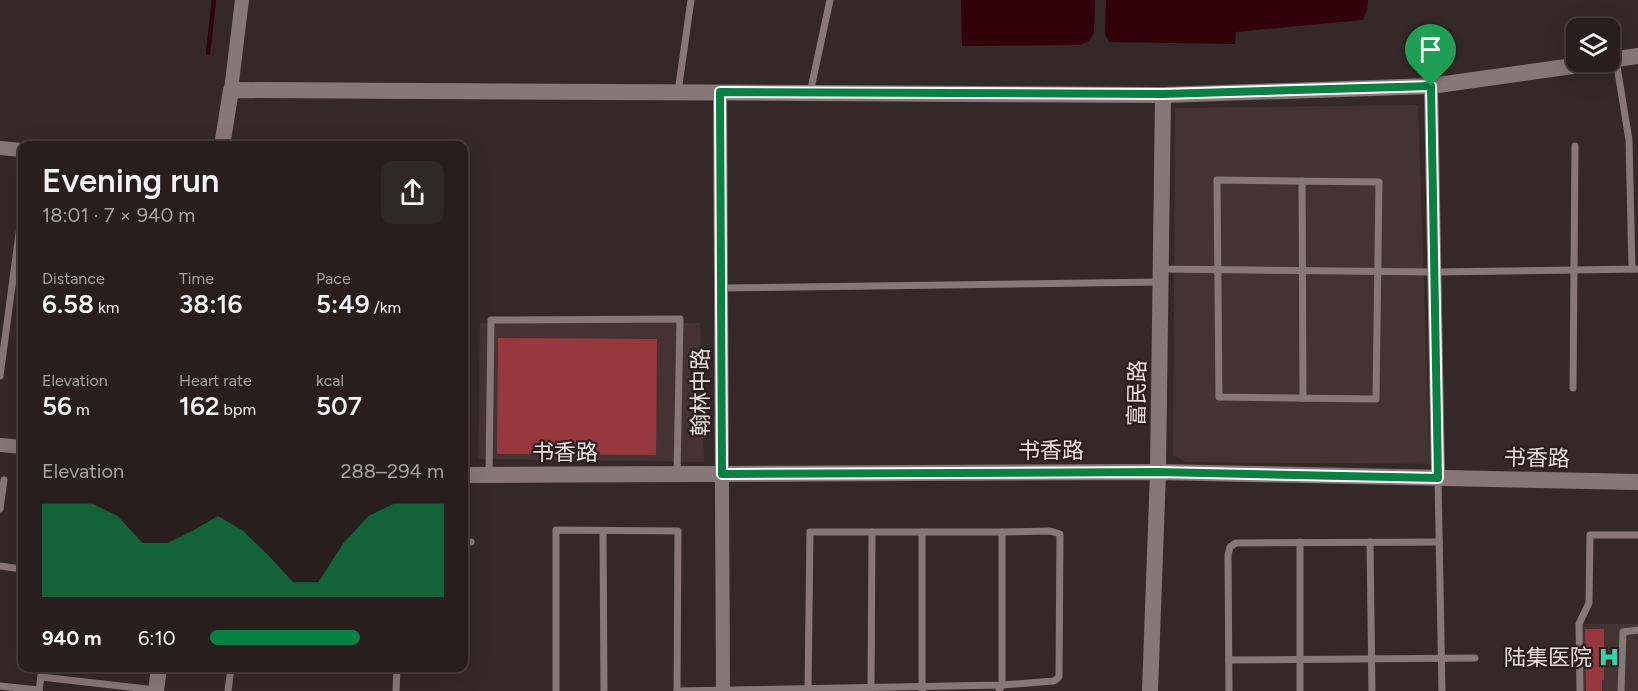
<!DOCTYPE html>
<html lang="en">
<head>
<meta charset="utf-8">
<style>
  body { margin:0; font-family:Figtree,"Noto Sans SC",sans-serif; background:#302727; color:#f1f3f6; height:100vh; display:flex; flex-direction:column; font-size:22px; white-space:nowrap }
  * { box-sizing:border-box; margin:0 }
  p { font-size:20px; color:#a5a2a4 }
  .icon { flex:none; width:33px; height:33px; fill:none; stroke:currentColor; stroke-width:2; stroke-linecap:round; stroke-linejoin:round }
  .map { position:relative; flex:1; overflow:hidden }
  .side { position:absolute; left:18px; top:141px; width:450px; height:531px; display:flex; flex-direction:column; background:#281e1e; border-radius:12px; box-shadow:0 6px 24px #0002,0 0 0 2px #443c3c }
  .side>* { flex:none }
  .tools { position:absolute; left:1566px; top:18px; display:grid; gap:12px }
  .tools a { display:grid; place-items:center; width:54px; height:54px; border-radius:12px; background:#281e1e; box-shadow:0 6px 24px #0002,0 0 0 2px #443c3c; font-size:30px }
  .pin { position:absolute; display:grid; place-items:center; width:51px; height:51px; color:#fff; margin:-62px -26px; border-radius:50% 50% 50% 0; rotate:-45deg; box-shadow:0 0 6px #0007 }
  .pin .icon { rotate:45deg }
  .round { display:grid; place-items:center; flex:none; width:63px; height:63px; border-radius:12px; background:#302727 }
  .headline { display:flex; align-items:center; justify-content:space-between; height:102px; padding:0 24px }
  h1 { font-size:33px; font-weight:600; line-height:45px }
  .stats { display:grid; grid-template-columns:repeat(3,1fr); gap:9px; height:102px; padding:6px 24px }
  .stats div { display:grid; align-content:center }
  .stats b { font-size:26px; font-weight:600 }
  .stats small { font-size:16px; font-weight:400 }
  .stats p { font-size:16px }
  .chart { height:168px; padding:12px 24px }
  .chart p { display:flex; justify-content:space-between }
  .chart svg { width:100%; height:108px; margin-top:6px; fill:#0b8043; opacity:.7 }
  ul { padding:0 24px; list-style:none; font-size:20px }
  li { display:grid; grid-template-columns:96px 72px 1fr; align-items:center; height:45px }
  li i { height:15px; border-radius:8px; background:#0b8043 }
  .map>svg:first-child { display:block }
  .built { fill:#453232 }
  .water { fill:#310207 }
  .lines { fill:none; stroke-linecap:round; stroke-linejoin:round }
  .stream { stroke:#310207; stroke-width:4.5 }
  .building { fill:#96383e }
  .service { stroke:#877877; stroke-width:7 }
  .minor { stroke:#877877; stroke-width:14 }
  .tertiary { stroke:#877877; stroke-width:16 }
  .route-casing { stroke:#fff; stroke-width:12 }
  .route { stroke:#0b8043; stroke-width:8 }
  .labels { text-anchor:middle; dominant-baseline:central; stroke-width:4.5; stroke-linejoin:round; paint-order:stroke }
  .street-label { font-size:22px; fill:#e7dfde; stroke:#2b1e1e }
  .poi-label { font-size:22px; fill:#e7dfde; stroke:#2b1e1e; text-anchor:end }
</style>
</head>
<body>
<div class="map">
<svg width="1638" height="691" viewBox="0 0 1638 691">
  <rect width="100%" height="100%" fill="#352828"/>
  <!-- built -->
  <g class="built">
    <polygon points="1418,105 1430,464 1186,462 1173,455 1175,108"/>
    <polygon points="480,323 700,323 704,462 478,459"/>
    <polygon points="1579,624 1638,624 1638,691 1580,691"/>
  </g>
  <!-- water -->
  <g class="water">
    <polygon points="961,0 1095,0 1094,33 1089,41 1080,45 962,46"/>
    <polygon points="1106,0 1368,0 1367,10 1363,20 1236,32 1235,44 1109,42 1105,34"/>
  </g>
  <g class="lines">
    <!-- stream -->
    <polyline class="stream" points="208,53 214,0"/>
  </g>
  <!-- building -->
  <g class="building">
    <polygon points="498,338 657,339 656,455 497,454"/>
    <polygon points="1585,629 1604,629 1604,680 1602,680 1602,691 1586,691"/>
  </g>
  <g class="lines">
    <!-- service -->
    <g class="service">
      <polyline points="1616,60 1629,140 1632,269"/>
      <polyline points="678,92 691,0"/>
      <polyline points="810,93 830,0"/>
      <polygon points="1217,180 1379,182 1376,399 1219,397"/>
      <polyline points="1302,181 1303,398"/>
      <polyline points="1161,269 1434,272 1638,269"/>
      <polyline points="721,288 1159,282"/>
      <polyline points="0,376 20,226"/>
      <polyline points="1573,388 1575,146"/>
      <polyline points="489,475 491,320 680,319 677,474"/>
      <polyline points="1438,478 1442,691"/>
      <polyline points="0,509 4,480"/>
      <polyline points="603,531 604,691"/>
      <polyline points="464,542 471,542"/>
      <polyline points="1300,542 1300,691"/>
      <polyline points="1370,542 1372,691"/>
      <polyline points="0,566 22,569"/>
      <polyline points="1229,660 1475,658"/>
      <polyline points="41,677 156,690"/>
      <polyline points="0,686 39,690"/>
      <polyline points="871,687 872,532"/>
      <polyline points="39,691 42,668"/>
      <polyline points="228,691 231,668"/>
      <polyline points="396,691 397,668"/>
      <polyline points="556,691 556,530 678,531 677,691"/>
      <polyline points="677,691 1002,685 1054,681 1059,677 1060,534 1050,531 1002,532"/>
      <polyline points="808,691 810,532 1002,532 1002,685 999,691"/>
      <polyline points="922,691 922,532"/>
      <polyline points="1229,691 1228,555 1230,547 1236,543 1439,542"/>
      <polyline points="1580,691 1579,624 1589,603 1590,535 1638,535"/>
      <polyline points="1621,691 1623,632 1638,630"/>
    </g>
    <!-- minor -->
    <g class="minor">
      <polyline points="1431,86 1438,478"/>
      <polyline points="231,90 242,0"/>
      <polyline points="720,92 723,691"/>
      <polyline points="0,148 22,150"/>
      <polyline points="0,445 22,447"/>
    </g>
    <!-- tertiary -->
    <g class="tertiary">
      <polyline points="1610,60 1638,56"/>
      <polyline points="222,146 231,90 1163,95 1431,86 1601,62"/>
      <polyline points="464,475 1158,472 1638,482"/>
      <polyline points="156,691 159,668"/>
      <polyline points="1150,691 1158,472 1163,95"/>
    </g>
  </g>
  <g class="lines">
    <!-- route casing -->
    <g class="route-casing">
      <polygon id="route" points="1431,86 1438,478 1158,472 722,474 720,92 1163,94"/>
    </g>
    <!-- route -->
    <use href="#route" class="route"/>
  </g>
  <!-- icons -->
  <defs>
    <g id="hospital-bare" transform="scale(1.62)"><path d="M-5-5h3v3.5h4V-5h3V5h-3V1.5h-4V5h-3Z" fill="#32d4a9" stroke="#2b1e1e" stroke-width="2.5" paint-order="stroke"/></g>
  </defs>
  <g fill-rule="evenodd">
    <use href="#hospital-bare" x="1609" y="657"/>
  </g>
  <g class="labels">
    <!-- street labels -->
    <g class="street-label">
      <text transform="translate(700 392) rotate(-90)">翰林中路</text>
      <text transform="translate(1137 393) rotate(-89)">富民路</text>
      <text x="1051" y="450">书香路</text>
      <text x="565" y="452">书香路</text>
      <text transform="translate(1537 458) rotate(1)">书香路</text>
    </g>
    <!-- poi labels -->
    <g class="poi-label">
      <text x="1592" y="657">陆集医院</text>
    </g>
  </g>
</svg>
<div class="tools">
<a><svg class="icon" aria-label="layers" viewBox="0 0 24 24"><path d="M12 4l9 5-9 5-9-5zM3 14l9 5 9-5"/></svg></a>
</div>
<div class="pin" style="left:1431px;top:86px;background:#1e9e55"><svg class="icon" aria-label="arrive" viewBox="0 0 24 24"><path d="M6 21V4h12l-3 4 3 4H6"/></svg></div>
<section class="side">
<div class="headline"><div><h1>Evening run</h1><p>18:01 · 7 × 940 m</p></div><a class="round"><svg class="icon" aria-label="share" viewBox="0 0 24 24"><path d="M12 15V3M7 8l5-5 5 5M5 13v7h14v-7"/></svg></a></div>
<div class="stats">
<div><p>Distance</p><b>6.58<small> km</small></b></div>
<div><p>Time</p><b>38:16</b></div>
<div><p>Pace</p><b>5:49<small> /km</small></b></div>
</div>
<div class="stats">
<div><p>Elevation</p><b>56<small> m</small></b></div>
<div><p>Heart rate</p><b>162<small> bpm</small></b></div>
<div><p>kcal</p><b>507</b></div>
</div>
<div class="chart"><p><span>Elevation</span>288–294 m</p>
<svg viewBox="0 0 160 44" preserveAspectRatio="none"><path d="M0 44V6L10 6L20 6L30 11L40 22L50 22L60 17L70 11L80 17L90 27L100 38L110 38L120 22L130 11L140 6L150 6L160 6V44z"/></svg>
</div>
<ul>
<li><b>940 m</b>6:10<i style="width:64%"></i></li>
</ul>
</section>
</div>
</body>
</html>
